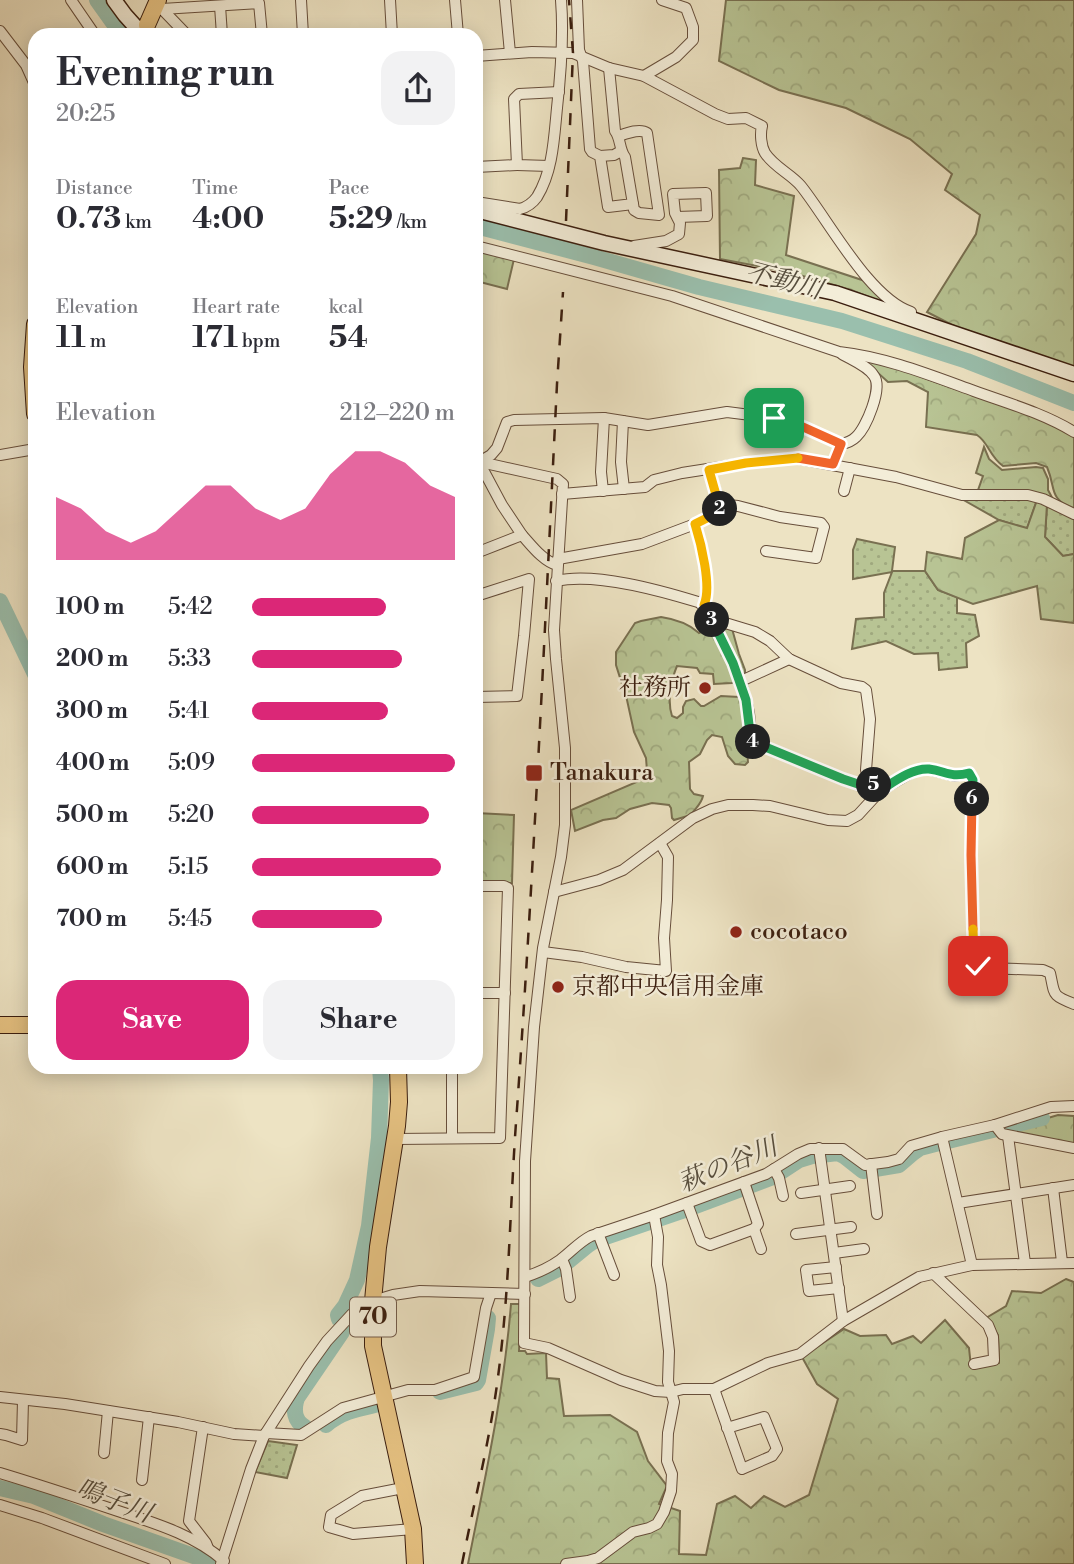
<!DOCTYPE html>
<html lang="en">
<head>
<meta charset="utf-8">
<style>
  body { margin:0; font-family:"Libre Bodoni","Noto Serif JP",serif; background:#f2f2f3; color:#2b2b33; height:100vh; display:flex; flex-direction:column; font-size:26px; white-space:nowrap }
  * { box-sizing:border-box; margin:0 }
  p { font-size:23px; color:#7c7c81 }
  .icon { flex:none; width:38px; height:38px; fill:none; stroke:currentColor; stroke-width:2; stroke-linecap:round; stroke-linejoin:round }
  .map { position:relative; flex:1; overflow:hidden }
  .details { position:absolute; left:28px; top:28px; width:455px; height:1046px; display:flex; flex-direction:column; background:#fff; border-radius:21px; box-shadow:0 4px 18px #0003 }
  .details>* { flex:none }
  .pin { position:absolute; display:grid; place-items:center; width:60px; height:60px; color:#fff; margin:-30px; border-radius:14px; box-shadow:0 4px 10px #0006 }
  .km { position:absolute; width:35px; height:35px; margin:-18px; border-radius:50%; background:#222; color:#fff; font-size:19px; line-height:35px; text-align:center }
  .round { display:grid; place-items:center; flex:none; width:74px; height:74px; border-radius:21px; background:#f2f2f3 }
  .summary { display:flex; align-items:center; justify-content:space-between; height:119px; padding:0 28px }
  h1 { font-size:38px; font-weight:700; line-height:52px }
  .figures { display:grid; grid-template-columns:repeat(3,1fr); gap:10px; height:119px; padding:7px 28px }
  .figures div { display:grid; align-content:center }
  .figures b { font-size:30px; font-weight:700 }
  .figures small { font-size:19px; font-weight:400 }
  .figures p { font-size:19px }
  .chart { height:196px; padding:14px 28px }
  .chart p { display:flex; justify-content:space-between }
  .chart svg { width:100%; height:126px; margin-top:7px; fill:#db2777; opacity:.7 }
  .action { display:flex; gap:14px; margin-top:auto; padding:14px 28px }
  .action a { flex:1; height:80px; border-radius:21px; background:#db2777; color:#fff; font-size:28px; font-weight:700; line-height:80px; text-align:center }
  .action a+a { background:#f2f2f3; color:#2b2b33 }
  ul { padding:0 28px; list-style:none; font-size:23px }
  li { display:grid; grid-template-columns:112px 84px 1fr; align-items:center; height:52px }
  li i { height:18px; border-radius:9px; background:#db2777 }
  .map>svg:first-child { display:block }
  .grass { fill:url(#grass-dots); stroke:#797051; stroke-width:2 }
  .forest { fill:url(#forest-crowns); stroke:#797051; stroke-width:2 }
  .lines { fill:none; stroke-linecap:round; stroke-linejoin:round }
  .river { stroke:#9abfad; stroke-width:16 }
  .street-casing { stroke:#674e3b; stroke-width:12 }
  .secondary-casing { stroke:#3a1d0e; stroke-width:17 }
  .primary-casing { stroke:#3a1d0e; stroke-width:18 }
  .street { stroke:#f3edd8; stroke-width:10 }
  .secondary { stroke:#f3edd8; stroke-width:14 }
  .primary { stroke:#e6c282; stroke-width:16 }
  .rail { stroke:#3a1d0e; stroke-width:2.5; stroke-dasharray:12 12; stroke-linecap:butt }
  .split-1-casing { stroke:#fff; stroke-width:14 }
  .split-2-casing { stroke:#fff; stroke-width:14 }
  .split-3-casing { stroke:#fff; stroke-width:14 }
  .split-4-casing { stroke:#fff; stroke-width:14 }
  .split-5-casing { stroke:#fff; stroke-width:14 }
  .split-6-casing { stroke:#fff; stroke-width:14 }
  .split-7-casing { stroke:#fff; stroke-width:14 }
  .split-8-casing { stroke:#fff; stroke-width:14 }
  .split-1 { stroke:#f0652b; stroke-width:9 }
  .split-2 { stroke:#f5b400; stroke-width:9 }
  .split-3 { stroke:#f5b400; stroke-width:9 }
  .split-4 { stroke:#22a559; stroke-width:9 }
  .split-5 { stroke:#22a559; stroke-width:9 }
  .split-6 { stroke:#22a559; stroke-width:9 }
  .split-7 { stroke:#f0652b; stroke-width:9 }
  .split-8 { stroke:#f5b400; stroke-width:9 }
  .poi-dot { fill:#8f2418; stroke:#f3edd8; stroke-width:2.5 }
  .labels { text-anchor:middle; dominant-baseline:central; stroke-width:5; stroke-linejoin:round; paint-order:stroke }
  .shield { fill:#f3edd8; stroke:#725b4b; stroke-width:2 }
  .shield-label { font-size:23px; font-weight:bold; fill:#3a1d0e }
  .poi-label { font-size:24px; fill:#3a1d0e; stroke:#f3edd8; text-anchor:start }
  .water-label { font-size:26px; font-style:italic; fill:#574e3e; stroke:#f3edd8 }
</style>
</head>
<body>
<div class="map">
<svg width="1074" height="1564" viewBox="0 0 1074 1564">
  <defs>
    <pattern id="grass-dots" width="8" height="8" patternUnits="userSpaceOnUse" patternTransform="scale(1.75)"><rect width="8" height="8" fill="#b8c494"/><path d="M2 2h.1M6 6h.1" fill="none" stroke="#9fa87e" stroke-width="1.8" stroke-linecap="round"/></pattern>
    <pattern id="forest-crowns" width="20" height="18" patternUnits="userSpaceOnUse" patternTransform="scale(1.75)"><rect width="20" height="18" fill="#b8c494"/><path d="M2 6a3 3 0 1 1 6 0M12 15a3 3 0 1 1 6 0" fill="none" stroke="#9fa87e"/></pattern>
  </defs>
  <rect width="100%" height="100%" fill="#ede3c3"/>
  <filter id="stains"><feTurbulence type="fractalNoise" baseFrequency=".00286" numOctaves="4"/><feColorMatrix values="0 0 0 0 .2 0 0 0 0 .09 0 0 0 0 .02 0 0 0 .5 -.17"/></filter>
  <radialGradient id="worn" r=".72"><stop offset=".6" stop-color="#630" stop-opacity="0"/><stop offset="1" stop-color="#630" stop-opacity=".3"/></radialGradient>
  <!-- grass -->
  <g class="grass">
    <polygon points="996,497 1037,500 1027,529 999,520 960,498"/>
    <polygon points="1047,504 1074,517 1074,554 1063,556 1045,537"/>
    <polygon points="857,539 895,547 892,571 925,571 938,590 957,597 957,613 975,615 979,636 966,643 967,667 939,670 938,653 914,654 886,641 852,649 856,619 884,617 884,593 892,572 853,579 853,550"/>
    <polygon points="268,1441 297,1445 287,1478 255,1472"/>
  </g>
  <!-- forest -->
  <g class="forest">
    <polygon points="726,0 1074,0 1074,369 960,329 927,312 976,234 980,215 945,190 952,174 910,139 846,108 779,90 719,61"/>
    <polygon points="743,158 756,160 755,185 794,196 786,255 865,281 892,306 851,290 789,272 720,259 719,170 740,168"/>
    <polygon points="476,249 514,259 507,289 476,281"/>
    <path d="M851,358C881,359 915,375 944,385C988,400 1034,413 1074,436V511C1047,495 1057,491 1047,467L1036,463L1003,466C989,456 989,443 977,435L926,427L928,392L907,381L888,382L877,372Z"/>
    <polygon points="984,447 989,459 1002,470 1036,467 1043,468 1048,479 1048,490 1055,503 977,493 983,476 976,473"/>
    <polygon points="1037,500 1047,504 1045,537 1063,556 1074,554 1074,623 1041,619 1037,586 973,604 938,590 925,571 927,552 962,559 965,538 999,520 1027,528"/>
    <path d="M661,617C675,619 688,623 699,633L719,624L731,625L739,654L745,670V674L732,683L714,684L713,674L700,673L697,668L677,666C671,680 667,701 672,716L677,718L683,713V707L686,701L694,699L701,706H704L721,696L739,697L743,705L748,762L745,765L735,764L728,756L722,737L712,735L707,740L700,754L689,762L690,789L694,794L703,796C701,805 695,808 691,815L674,820L672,818L671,808L669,805L652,803L630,809L616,818L603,820L575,831L571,810L639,781L647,771L646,758L634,732L627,700L616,665V652L635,623L641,621Z"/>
    <polygon points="476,813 514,815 512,883 476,882"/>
    <polygon points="1058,1115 1074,1116 1074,1147 1016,1134 1014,1128"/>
    <path d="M1066,1279L1074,1282V1564H468C485,1478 504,1392 511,1304H521L519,1351H525L527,1354L546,1353L547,1378L559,1379L564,1416L610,1415L637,1432L648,1461L667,1486L659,1504L680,1511L679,1554L706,1555L717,1504L735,1496L751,1508L764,1496L785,1507L809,1495L838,1399L817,1384L802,1357L844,1329L860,1336L886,1335L892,1344L913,1336L921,1343L945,1320L969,1348L971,1367L999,1363L998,1335L986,1318L1006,1306L1012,1291L1041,1293Z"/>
  </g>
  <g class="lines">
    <!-- river -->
    <g class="river">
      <polyline points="97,0 122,35"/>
      <polyline points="476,226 594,257 699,287 842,321 967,361 1074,403"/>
      <polyline points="0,601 35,674"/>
      <polyline points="948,1141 1042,1118"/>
      <polyline points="538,1279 560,1268 588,1245 594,1241 682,1211 773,1177 799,1160 812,1156 838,1153 844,1156 863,1171 899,1165 913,1153 920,1148 939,1143"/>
      <polyline points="339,1319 338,1315 345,1306 357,1280 369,1226 379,1138 381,1080 380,1068"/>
      <polyline points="440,1392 476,1383 478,1380 487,1329 488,1318"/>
      <path d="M326,1425C341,1412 357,1409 375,1405"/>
      <path d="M305,1427C294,1421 293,1410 297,1398L342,1332V1329"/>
      <polyline points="0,1488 34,1496 103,1524 205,1560 209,1564"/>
    </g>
    <!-- street casing -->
    <g class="street-casing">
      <g id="street">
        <polyline points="71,0 95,35"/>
        <polyline points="301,0 303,35"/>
        <polyline points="390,0 392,35"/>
        <polyline points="455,0 458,35"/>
        <polyline points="505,0 510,53"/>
        <path d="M577,0L579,50L583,61L590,149L592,152L600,156L608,207L633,204L625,157C619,149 621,139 615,131L609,68"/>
        <polyline points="220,6 222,35"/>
        <polyline points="161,8 187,35"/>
        <polyline points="162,9 259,3 262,35"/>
        <polyline points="0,31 26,65 35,85"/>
        <path d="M476,56L532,52L573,53L609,68L644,76L715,114L728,119L746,118L762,126C760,134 761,146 765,153C774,167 791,174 801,186C829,221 869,298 911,312"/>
        <polyline points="644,76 676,57 693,40 693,27 686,8 662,0"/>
        <path d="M619,136C627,133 640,128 647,133L659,215L639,213L634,210L633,204"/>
        <polyline points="600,156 614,155 621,151"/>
        <polyline points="549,166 517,165 514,99 519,94 559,92"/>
        <polyline points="476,167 517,165"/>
        <path d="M476,202L520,209C527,207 532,204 537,197C553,171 554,138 557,108C561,72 564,37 561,0"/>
        <path d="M476,246L672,296L839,352C885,357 930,375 974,391C1007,403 1043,413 1074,432"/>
        <polyline points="634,246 666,241 679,234 680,223 675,213 673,194 706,193 707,216 677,217"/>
        <polyline points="623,421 621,462 624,489"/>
        <path d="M841,444C847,443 852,441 856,437C866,428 883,388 874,376C868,366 852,360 842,354"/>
        <polyline points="0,455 35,449"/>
        <polyline points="476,461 557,479 563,484 554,630 556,659 565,748 565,825 561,857 543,948 534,1027 525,1161 524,1343 548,1348 621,1380 655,1391 671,1392 683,1389 714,1389 768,1363 800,1354 843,1321 919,1277 972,1265 1074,1263"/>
        <polyline points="603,491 601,472 604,418"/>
        <polyline points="844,491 850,468"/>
        <polyline points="562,494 645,487 654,480 682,473 746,463 795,458 896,477 962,495 1028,495 1043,499 1074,514"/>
        <polyline points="721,509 728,505 738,506 780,517 821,523 824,527 816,558 766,551"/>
        <path d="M695,524C701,543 712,587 703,605"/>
        <polyline points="522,535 502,505 479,462 491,455 497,448 507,422 514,420 604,418 648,425 727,412 774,418 792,422 841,444 833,464"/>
        <path d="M476,553L522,535C532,546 543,561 557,565"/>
        <polyline points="558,559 642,544 695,524 709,517 721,509 709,470"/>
        <path d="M556,581C595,572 659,590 698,602L703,605C721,635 743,679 749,713C750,722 750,732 751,741L843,779L861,785L873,784L881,790"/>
        <polyline points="476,596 529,579 524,636 517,696 476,697"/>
        <polyline points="712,619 755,632 770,641 789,659 841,683 862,687 866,690 870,719 866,770 873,784"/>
        <polyline points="739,682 789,659"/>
        <path d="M554,892L599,880L623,870L693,818L712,809L728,805H753L770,806L828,820L847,821L858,815L881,790L914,771L928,769L955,776L969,773L973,780L971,855L974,958L978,966L986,968L1043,970L1050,973C1055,995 1051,995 1074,1004"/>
        <polyline points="543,952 582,957 626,967 666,971 664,938 667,900 668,857 660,843"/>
        <polyline points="476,993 505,993"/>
        <polyline points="995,1125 1002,1134 1074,1148"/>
        <polyline points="1008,1136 1025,1263"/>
        <polyline points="942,1137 972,1265"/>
        <polyline points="452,1138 452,1068"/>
        <polyline points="396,1139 500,1138 508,888 504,886 476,886"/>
        <polyline points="819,1148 843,1321"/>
        <polyline points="871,1164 877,1214"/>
        <polyline points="774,1169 779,1178 783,1196"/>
        <polyline points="1053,1188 1062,1262"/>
        <polyline points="801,1193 850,1186"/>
        <polyline points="687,1203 701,1241 710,1245 754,1229 758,1224 744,1182"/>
        <polyline points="958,1203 1074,1185"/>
        <polyline points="754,1229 761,1249"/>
        <polyline points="598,1233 614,1275"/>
        <polyline points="796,1234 851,1227"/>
        <polyline points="834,1253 864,1249"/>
        <polyline points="562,1259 566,1269 570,1297"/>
        <polyline points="836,1267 806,1270 809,1291 839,1288"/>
        <polyline points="933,1273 988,1325 993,1337 994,1360 974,1364"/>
        <path d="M525,1277C537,1273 549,1268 560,1260C571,1252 579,1242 591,1236L654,1215L766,1174L798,1154L810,1149H843L865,1165L888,1162L899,1159L911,1146L942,1137L995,1125L1051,1107L1074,1106"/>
        <polyline points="714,1389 742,1469 772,1456 777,1449 764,1417 727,1428"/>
        <polyline points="0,1397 65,1404 178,1422 234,1434 264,1436"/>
        <polyline points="203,1427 189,1521 206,1543 208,1548"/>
        <polyline points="266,1433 301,1435 343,1408 408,1390 435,1390 474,1377 486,1308 491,1293"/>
        <polyline points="0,1434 6,1435 22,1440 23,1400"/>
        <polyline points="104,1453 108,1411"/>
        <path d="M0,1473C40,1485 79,1498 118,1511C154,1523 195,1535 224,1561"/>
        <polyline points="142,1480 149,1417"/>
        <polyline points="403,1488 362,1496 331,1515 329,1527 353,1534 413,1529"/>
        <polyline points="0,1505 42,1518 165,1564"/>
        <polyline points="221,1564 251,1469 264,1436 309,1366 327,1341 352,1314 373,1301 393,1295 420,1291 525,1294"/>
        <polyline points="566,1564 588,1561 598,1558 633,1532 649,1528 657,1524 664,1512 671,1491 672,1474 667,1461 668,1433 674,1402 668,1382 669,1351 661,1285 657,1265 658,1237 654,1215"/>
      </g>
    </g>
    <!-- secondary casing -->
    <g class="secondary-casing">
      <g id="secondary">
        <polyline points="114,0 125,15 143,35"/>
        <polyline points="476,210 604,243 835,293 1074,374"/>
      </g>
    </g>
    <!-- primary casing -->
    <g class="primary-casing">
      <g id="primary">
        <polyline points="147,25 158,0"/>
        <polyline points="35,324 32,367 35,414"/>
        <polyline points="0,1025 35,1025"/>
        <polyline points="398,1068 399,1102 397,1126 378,1247 373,1301 373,1346 413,1529 415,1564"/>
      </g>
    </g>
    <!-- street -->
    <use href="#street" class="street"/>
    <!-- secondary -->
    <use href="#secondary" class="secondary"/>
    <!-- primary -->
    <use href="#primary" class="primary"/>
    <!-- rail -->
    <g class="rail">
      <polyline points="566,221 573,53 569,0"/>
      <path d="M462,1564C474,1502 490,1440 498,1377C510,1287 510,1199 517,1109C534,868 545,626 557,384L563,292"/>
    </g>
  </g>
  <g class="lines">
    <!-- split-1 casing -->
    <g class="split-1-casing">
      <polyline id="split-1" points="774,418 792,422 841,444 833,464 798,458"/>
    </g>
    <!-- split-2 casing -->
    <g class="split-2-casing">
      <polyline id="split-2" points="720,509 709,470 746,463 798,458"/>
    </g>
    <!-- split-3 casing -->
    <g class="split-3-casing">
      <path id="split-3" d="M712,620L704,605C712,587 701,543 695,524L709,517L720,509"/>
    </g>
    <!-- split-4 casing -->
    <g class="split-4-casing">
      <polyline id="split-4" points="712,620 733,663 746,700 751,741 753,742"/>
    </g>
    <!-- split-5 casing -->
    <g class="split-5-casing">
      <polyline id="split-5" points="753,742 843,779 861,785 874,785"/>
    </g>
    <!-- split-6 casing -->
    <g class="split-6-casing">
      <path id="split-6" d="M874,785L881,790C895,781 912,768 929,769C946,771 950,778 969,773L973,780L972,799"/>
    </g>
    <!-- split-7 casing -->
    <g class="split-7-casing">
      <polyline id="split-7" points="972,799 971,855 973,929"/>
    </g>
    <!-- split-8 casing -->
    <g class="split-8-casing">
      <polyline id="split-8" points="973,929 974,958 978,966"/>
    </g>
    <!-- split-1 -->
    <use href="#split-1" class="split-1"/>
    <!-- split-2 -->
    <use href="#split-2" class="split-2"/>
    <!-- split-3 -->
    <use href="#split-3" class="split-3"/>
    <!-- split-4 -->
    <use href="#split-4" class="split-4"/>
    <!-- split-5 -->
    <use href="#split-5" class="split-5"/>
    <!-- split-6 -->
    <use href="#split-6" class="split-6"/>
    <!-- split-7 -->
    <use href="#split-7" class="split-7"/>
    <!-- split-8 -->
    <use href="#split-8" class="split-8"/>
  </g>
  <!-- markers -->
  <g class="poi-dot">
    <circle cx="705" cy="688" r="7"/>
    <rect x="525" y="764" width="18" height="18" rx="3.5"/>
    <circle cx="736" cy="932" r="7"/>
    <circle cx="558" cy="987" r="7"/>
  </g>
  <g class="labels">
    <!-- shield labels -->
    <rect class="shield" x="350" y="1297.5" width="46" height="39" rx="5"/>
    <g class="shield-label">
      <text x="373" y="1317">70</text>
    </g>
    <!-- poi labels -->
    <g class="poi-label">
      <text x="691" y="688" text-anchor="end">社務所</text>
      <text x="550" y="773">Tanakura</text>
      <text x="750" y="932">cocotaco</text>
      <text x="572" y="987">京都中央信用金庫</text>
    </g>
    <!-- water labels -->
    <g class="water-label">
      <text transform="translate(784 281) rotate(15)">不動川</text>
      <text transform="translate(728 1165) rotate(-22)">萩の谷川</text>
      <text transform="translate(114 1501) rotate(21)">鳴子川</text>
    </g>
  </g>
  <rect width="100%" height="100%" filter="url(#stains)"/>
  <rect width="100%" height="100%" fill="url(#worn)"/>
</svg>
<div class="pin" style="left:774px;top:418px;background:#1e9e55"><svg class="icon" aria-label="arrive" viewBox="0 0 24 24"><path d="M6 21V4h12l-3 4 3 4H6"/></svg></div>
<div class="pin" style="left:978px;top:966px;background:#d93025"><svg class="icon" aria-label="check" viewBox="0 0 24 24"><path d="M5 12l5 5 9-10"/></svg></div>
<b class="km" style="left:720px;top:509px">2</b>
<b class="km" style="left:712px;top:620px">3</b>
<b class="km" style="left:753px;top:742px">4</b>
<b class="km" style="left:874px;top:785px">5</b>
<b class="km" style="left:972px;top:799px">6</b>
<section class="details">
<div class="summary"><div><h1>Evening run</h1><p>20:25</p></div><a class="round"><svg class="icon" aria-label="share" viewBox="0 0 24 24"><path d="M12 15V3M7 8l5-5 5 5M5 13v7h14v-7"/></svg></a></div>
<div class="figures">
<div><p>Distance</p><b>0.73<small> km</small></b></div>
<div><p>Time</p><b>4:00</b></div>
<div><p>Pace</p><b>5:29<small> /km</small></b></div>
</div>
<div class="figures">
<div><p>Elevation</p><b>11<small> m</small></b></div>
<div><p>Heart rate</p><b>171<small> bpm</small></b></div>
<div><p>kcal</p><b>54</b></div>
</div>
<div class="chart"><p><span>Elevation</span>212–220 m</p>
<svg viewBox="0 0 160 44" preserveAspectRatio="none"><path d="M0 44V22L10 26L20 34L30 38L40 34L50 26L60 18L70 18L80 26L90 30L100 26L110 14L120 6L130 6L140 10L150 18L160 22V44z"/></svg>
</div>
<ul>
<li><b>100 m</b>5:42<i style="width:66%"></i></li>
<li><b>200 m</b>5:33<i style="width:74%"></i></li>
<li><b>300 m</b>5:41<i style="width:67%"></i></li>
<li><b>400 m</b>5:09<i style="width:100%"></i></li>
<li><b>500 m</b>5:20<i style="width:87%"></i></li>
<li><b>600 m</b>5:15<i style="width:93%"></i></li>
<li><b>700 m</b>5:45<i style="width:64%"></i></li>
</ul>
<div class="action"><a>Save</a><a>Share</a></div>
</section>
</div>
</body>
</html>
